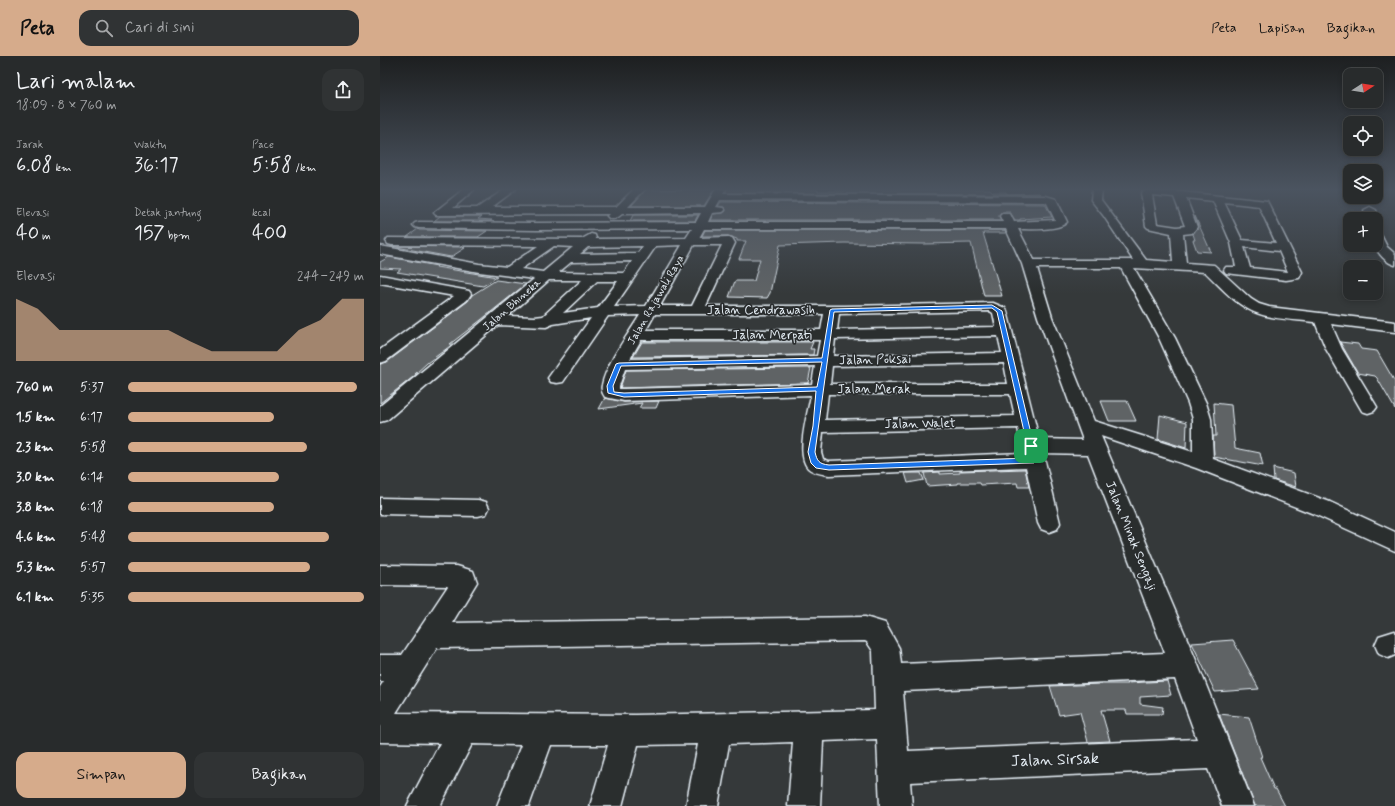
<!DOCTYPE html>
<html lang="id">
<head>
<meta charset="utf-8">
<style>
  body { margin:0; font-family:Mynerve,sans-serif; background:#303334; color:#f1f3f6; height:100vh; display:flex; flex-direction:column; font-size:15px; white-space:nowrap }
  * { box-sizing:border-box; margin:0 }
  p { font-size:13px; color:#a5a7a9 }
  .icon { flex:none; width:22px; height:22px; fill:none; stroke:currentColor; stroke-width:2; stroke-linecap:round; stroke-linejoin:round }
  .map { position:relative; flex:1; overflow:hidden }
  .side { display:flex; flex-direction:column; background:#282b2c; width:380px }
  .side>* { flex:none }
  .needle { width:26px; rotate:78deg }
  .tools { position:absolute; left:963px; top:12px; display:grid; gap:8px }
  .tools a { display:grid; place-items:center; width:40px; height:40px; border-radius:8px; background:#282b2c; box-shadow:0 2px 6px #0003,0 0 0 1px #444748; font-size:20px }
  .pin { position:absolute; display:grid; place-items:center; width:34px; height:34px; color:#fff; margin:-17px; border-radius:8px; box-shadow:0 2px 6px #0006 }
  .round { display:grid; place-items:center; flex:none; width:42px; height:42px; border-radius:12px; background:#303334 }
  .head { display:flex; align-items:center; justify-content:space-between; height:68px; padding:0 16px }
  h1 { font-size:22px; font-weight:600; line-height:30px }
  .metrics { display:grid; grid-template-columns:repeat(3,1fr); gap:6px; height:68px; padding:4px 16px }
  .metrics div { display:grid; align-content:center }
  .metrics b { font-size:20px; font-weight:600 }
  .metrics small { font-size:11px; font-weight:400 }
  .metrics p { font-size:11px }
  .chart { height:112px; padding:8px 16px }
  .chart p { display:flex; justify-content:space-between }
  .chart svg { width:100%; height:72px; margin-top:4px; fill:#d6ab8b; opacity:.7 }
  .action { display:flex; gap:8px; margin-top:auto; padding:8px 16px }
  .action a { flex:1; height:46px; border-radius:12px; background:#d6ab8b; color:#111; font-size:16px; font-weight:600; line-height:46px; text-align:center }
  .action a+a { background:#303334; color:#f1f3f6 }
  ul { padding:0 16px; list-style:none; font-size:13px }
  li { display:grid; grid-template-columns:64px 48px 1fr; align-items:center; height:30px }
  li i { height:10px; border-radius:5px; background:#d6ab8b }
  header { display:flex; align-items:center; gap:24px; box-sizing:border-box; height:56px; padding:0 20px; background:#d6ab8b; color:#111 }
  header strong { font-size:19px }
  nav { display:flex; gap:22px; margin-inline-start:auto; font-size:14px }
  .search { width:280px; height:36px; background:#303334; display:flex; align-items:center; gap:10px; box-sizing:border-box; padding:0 14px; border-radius:12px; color:#a5a7a9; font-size:15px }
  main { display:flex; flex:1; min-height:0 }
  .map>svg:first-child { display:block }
  .building { fill:#5f6365; stroke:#e8f1f8 }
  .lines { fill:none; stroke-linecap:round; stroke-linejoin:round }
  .minor-casing { stroke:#e8f1f8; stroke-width:3 }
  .minor { fill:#2a2d2e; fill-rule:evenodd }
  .route { fill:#1a73e8; stroke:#fff; fill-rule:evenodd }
  .labels { text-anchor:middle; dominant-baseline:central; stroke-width:3.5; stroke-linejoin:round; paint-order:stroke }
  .far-street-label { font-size:11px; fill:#e8f1f8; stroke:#2a2d2e }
  .street-label { font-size:13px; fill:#e8f1f8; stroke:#2a2d2e }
  .near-street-label { font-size:16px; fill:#e8f1f8; stroke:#2a2d2e }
</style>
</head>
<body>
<header>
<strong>Peta</strong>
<div class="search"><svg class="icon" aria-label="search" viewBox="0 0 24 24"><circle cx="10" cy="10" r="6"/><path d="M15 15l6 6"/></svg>Cari di sini</div>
<nav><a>Peta</a><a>Lapisan</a><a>Bagikan</a></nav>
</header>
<main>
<section class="side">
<div class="head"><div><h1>Lari malam</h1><p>18:09 · 8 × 760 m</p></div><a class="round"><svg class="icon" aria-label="share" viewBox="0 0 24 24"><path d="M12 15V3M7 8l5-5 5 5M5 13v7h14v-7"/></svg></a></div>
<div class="metrics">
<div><p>Jarak</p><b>6.08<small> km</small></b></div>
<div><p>Waktu</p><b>36:17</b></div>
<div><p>Pace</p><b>5:58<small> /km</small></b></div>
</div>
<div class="metrics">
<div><p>Elevasi</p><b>40<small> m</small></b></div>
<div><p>Detak jantung</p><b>157<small> bpm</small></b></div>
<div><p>kcal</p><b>400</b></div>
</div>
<div class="chart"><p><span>Elevasi</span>244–249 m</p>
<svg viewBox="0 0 160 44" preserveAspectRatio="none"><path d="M0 44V6L10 12L20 25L30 25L40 25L50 25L60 25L70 25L80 32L90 38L100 38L110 38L120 38L130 25L140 19L150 6L160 6V44z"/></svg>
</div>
<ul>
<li><b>760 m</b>5:37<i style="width:97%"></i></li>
<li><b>1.5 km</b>6:17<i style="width:62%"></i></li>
<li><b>2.3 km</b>5:58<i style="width:76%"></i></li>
<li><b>3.0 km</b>6:14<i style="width:64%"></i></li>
<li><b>3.8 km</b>6:18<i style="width:62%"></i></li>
<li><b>4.6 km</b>5:48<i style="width:85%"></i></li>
<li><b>5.3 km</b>5:57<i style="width:77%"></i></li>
<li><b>6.1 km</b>5:35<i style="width:100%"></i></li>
</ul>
<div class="action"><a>Simpan</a><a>Bagikan</a></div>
</section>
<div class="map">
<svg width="1015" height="750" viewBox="0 0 1015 750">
  <rect width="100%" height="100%" fill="#35393a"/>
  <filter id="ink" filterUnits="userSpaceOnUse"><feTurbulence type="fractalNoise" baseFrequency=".025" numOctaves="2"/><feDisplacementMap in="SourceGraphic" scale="8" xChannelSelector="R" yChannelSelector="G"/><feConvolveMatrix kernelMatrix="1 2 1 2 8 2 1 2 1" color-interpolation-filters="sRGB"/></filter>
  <g filter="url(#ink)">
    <!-- building -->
    <g class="building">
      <polygon points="324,133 334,133 324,150 251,150 266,134"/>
      <polygon points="347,133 438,133 438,135 464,135 465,133 610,133 613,136 626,136 627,138 660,137 661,138 346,137"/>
      <polygon points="341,146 665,148 672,161 640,163 640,164 635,164 630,156 622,156 619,160 621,164 330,164 333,158 343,157 346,155 344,151 338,150"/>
      <polygon points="253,159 318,159 315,165 250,165"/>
      <polygon points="60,160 102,160 98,163 112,164 110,165 54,165"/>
      <polygon points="815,160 831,196 817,195 813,184 815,184 813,178 818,170"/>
      <polygon points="38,173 39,174 107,175 98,181 27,181"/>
      <polygon points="325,174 625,174 626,177 603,177 622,240 604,240 591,187 544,188 464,187 400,189 390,237 387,242 349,241 355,225 374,225 380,203 359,203 366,185 357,185 357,183 348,180 322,180"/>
      <polygon points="11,190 85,191 83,192 85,192 71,201"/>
      <polygon points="9,201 57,210 56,211 117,221 103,230 17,216 21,213 0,212 0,206"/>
      <polygon points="116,224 146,228 101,264 70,288 73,288 47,307 35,318 37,318 0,347 0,308 7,306 88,245 92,239"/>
      <polygon points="262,286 433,286 430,293 434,293 433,299 253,301"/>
      <polygon points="960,286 978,288 981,293 997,295 1015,326 1015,353 997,322 995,320 978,317"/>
      <polygon points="431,312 428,327 240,332 246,314"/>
      <polygon points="225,342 244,346 279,345 276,352 259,352 262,347 219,353"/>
      <polygon points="721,345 747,345 756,365 729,365"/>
      <polygon points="834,347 851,349 855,392 880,397 883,410 834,401 833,380 836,380"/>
      <polygon points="780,359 807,366 806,392 778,383"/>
      <polygon points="893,412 914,417 916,431 894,424"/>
      <polygon points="645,413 649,431 638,431 637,427 601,429 600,427 578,427 578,428 547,430 544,417 560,416 560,418 580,417 580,415"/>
      <polygon points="525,417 541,417 544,424 528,427"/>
      <polygon points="853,584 879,633 835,636 812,587"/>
      <polygon points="787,625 791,639 760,641 760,648 783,651 782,658 747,658 746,654 721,654 730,685 708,686 700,656 679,659 670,630 721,628 748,628 747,627"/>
      <polygon points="839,658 869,661 882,701 880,701 894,733 896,733 905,750 875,750"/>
    </g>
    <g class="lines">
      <!-- minor casing -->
      <g class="minor-casing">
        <g id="minor">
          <path d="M84,133H95L73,152H97L125,133H136L112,151H236L254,133H265L248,151H325L336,133H346L343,138L666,140L676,143L687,166C679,175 650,173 638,173L654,204H753L723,159L711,144L712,133H722L721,144L766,204L793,206L791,177L768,172L766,170L761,137L762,135L774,133L887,145L922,216L919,222L906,224L846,217L844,214L846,211H856L851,187L833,145L806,142L817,171L812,177L803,178L806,207L834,209L871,243L879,248L889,251L1015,266V276L951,268L962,293L997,351L994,355L988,357L982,355L946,293L935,266C914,263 887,264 868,253C852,245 838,228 825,216L754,212L795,282L826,347L831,363L833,403L950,446L1015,476V495L934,458L816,412L721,380L818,609L874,750H842L828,713L530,726L532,750H500L497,683L443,685L440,750H408L413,686L349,688L338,750H306L318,688L258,689L242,750H210L228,689H171L149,750H117L141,689L92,688L60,750H27L60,687L0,686V631L4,625H0V599H22L68,530L0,529V509L77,510L93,515L97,526L72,567L485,561L505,567L519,592L521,608L785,597L708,398L663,397L680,467L677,473L669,476L661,473L658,467L646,411L449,419C443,418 433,417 428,412C415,398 428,357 431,339L244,345L225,341C222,337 221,333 222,329C227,306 248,279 260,259L228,260L183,326L177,327L171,326L168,322L211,262L173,268L166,271L118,269L7,364L0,366V350L154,223L99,216L0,198V190L99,208L127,211L158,190L12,189L8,188L6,185L8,182L202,183L211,178L215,179L216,183L306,182L312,173L157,174L39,172L35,171L33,169L35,167L39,166L157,167L316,166L321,157L242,158C237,162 235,164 229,162L227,160L229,158L56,159L54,157L56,155ZM772,139L794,141L805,170L797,171L777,168ZM340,144L665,146L667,147L675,164L634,166L630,158H622L620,160L623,166H328L332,157L343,156L345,154L343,152L336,151ZM844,146L879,150L896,187L862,184ZM324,173H626L642,208L658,261L703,384L659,383L627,255L625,252L613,247L465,250H326L355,187L352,182L348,181L319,182ZM302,189L266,250L234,251L276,190ZM314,189H342L312,250H280ZM174,190L193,191L163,216L141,213ZM263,190L258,197L200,198L208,191ZM864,191L899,195L908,216L870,212ZM252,205L244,217L179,216L191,206ZM657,212H741L779,282L808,347L813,363V396L714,365L672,261ZM169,224H202L163,260L155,261L128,260ZM217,225H238L218,252L183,257ZM610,255L613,257L616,271L457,274L459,258ZM275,258H444L441,274H266ZM618,280L622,297L453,300L455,283ZM261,284H440L437,300L250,303ZM624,307L628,328H450L452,310ZM435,310L432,328L244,333H239V330L245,313ZM448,338H630L635,360L445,364ZM638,372L643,397L449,405L443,403L441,396L443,376ZM485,585L487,586L493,595L495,654L255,659L16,657L57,592ZM795,623L817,683L528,695L523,635Z"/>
          <polygon points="990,151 996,154 998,163 996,165 996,163 986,163 984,154"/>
          <path d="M996,176L1000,177L1007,191L1015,198V209C1006,207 998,197 994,189H996Z"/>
          <polygon points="0,219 84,234 89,235 91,238 87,244 6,305 0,307 0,294 74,240 0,227"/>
          <polygon points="0,442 98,444 106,446 109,452 106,458 98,460 0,458"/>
          <polygon points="1015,575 1015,599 1008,602 999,598 995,589 999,580"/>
        </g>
      </g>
      <!-- minor -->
      <use href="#minor" class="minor"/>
    </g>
  </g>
  <!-- sky -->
  <linearGradient id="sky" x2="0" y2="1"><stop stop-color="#1d1f20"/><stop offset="0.56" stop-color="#4b5460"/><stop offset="1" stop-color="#4b5460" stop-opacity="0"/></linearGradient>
  <rect width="1015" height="238" fill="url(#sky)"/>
  <!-- route -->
  <path class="route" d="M612,249L622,255L654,390L657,404L654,407L449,414L436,412L431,407L428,396L433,370L436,335L244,341L228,337L227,330L236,308L239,307L442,302L450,254L452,253ZM612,252L617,256L650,402L449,409C439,408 437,405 435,396L454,256ZM442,306L437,331L244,337L234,336L233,330L241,310Z"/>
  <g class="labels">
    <!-- far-street labels -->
    <g class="far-street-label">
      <text transform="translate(276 244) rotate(-60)">Jalan Rajawali Raya</text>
      <text transform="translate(132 249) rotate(-41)">Jalan Bhineka</text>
    </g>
    <!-- street labels -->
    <g class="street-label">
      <text x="381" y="254">Jalan Cendrawasih</text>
      <text x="392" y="279">Jalan Merpati</text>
      <text transform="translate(495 304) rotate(-1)">Jalan Poksai</text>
      <text x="494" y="333">Jalan Merak</text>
      <text transform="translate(540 368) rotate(-1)">Jalan Walet</text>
      <text transform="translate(751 480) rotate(68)">Jalan Minak Sengaji</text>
    </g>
    <!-- near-street labels -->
    <g class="near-street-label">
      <text transform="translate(675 704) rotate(-2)">Jalan Sirsak</text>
    </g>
  </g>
</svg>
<div class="tools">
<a><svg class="needle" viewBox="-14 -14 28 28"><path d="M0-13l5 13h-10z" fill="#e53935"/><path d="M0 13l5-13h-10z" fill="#a5a7a9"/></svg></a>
<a><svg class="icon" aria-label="locate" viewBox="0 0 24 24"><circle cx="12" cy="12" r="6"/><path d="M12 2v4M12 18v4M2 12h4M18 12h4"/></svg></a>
<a><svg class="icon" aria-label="layers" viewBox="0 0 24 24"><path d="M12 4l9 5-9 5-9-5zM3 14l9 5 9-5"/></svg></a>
<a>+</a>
<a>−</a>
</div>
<div class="pin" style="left:651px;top:390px;background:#1e9e55"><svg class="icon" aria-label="arrive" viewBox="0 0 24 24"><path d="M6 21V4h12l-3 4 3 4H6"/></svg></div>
</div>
</main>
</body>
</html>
